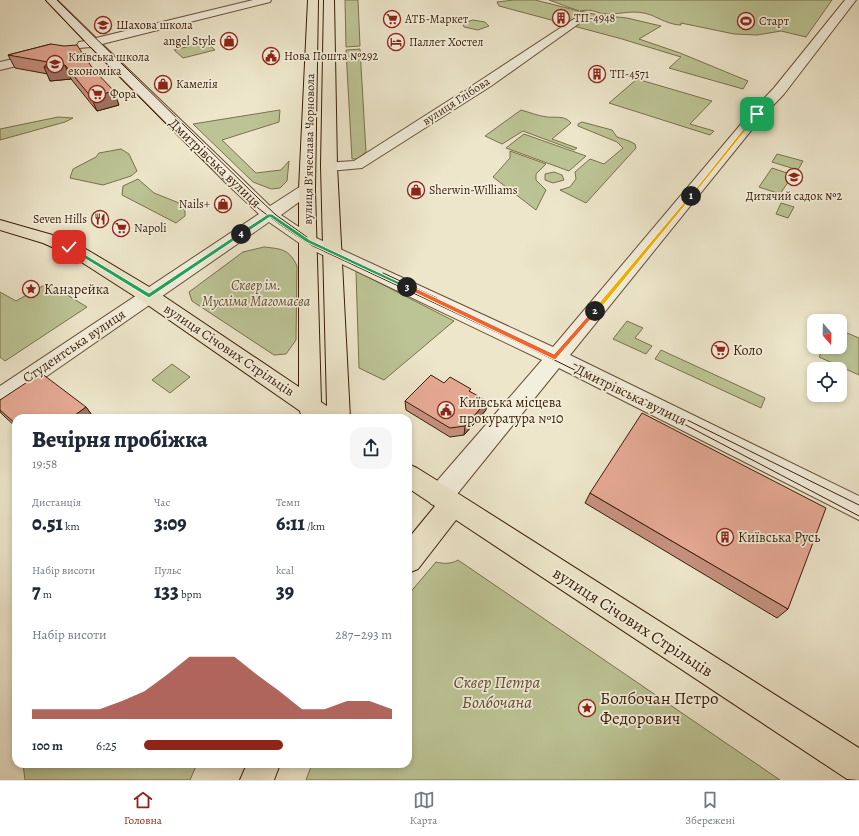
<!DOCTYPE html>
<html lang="uk">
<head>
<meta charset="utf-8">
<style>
  body { margin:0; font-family:Alegreya,serif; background:#f6f6f7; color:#1f2937; height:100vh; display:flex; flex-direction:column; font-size:15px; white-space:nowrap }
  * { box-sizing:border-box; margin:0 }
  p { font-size:13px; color:#747a83 }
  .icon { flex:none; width:22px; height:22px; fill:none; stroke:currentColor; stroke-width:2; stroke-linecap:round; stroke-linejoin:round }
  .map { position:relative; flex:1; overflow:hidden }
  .drawer { position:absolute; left:12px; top:414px; width:400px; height:354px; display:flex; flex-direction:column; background:#fff; border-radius:12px; box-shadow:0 2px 6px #0003 }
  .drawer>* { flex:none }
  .needle { width:26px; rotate:160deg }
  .controls { position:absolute; left:807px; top:314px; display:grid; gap:8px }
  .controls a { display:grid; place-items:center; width:40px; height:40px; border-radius:8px; background:#fff; box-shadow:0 2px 6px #0003; font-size:20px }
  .pin { position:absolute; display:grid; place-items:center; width:34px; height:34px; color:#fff; margin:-17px; border-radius:8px; box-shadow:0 2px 6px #0006 }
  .km { position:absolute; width:20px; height:20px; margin:-10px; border-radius:50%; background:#222; color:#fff; font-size:11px; line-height:20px; text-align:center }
  .round { display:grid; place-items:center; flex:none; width:42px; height:42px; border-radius:12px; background:#f6f6f7 }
  .overview { display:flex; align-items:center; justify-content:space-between; height:68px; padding:0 20px }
  h1 { font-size:22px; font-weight:800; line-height:30px }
  .figures { display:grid; grid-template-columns:repeat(3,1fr); gap:6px; height:68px; padding:4px 20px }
  .figures div { display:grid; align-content:center }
  .figures b { font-size:20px; font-weight:800 }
  .figures small { font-size:11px; font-weight:400 }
  .figures p { font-size:11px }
  .chart { height:112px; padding:8px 20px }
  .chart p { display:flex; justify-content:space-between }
  .chart svg { width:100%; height:72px; margin-top:4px; fill:#8f2418; opacity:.7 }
  ul { padding:0 20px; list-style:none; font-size:13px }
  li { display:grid; grid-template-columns:64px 48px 1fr; align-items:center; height:30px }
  li i { height:10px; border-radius:5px; background:#8f2418 }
  .dock { display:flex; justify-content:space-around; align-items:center; height:56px; border-top:1px solid #e0e1e3; background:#fff; font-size:11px; color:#747a83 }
  .dock a { display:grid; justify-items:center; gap:2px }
  .dock .current { color:#8f2418 }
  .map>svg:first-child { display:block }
  .green { fill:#bcc495; stroke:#7c704c }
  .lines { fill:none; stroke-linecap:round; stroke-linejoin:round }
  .minor-casing { stroke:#684e36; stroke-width:2 }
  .major-casing { stroke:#3b1c04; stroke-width:2 }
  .minor { fill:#f3efdd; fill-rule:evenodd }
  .major { fill:#ede6cb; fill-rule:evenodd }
  .tram { stroke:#3b1c04; stroke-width:1 }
  .wall { fill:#c69180; stroke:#3b1c04 }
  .shaded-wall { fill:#a17668; stroke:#3b1c04 }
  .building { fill:#e6a995; stroke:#3b1c04 }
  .split-1 { fill:#f5b400; stroke:#fff }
  .split-2 { fill:#f5b400; stroke:#fff }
  .split-3 { fill:#f0652b; stroke:#fff }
  .split-4 { fill:#22a559; stroke:#fff }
  .split-5 { fill:#22a559; stroke:#fff }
  .labels { text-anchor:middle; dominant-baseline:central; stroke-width:3.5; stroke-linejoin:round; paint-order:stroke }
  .far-poi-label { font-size:12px; fill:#3b1c04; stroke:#f3efdd; text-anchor:start }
  .far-street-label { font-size:12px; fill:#3b1c04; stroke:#f3efdd }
  .street-label { font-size:14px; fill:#3b1c04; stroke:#f3efdd }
  .park-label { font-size:14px; font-style:italic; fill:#624e30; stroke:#f3efdd }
  .poi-label { font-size:14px; fill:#3b1c04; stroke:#f3efdd; text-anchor:start }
  .near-street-label { font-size:17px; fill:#3b1c04; stroke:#f3efdd }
  .near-park-label { font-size:17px; font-style:italic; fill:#624e30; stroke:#f3efdd }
  .near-poi-label { font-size:17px; fill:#3b1c04; stroke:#f3efdd; text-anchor:start }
</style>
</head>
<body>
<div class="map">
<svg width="859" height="780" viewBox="0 0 859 780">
  <rect width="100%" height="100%" fill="#ede6cb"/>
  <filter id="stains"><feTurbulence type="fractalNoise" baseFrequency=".005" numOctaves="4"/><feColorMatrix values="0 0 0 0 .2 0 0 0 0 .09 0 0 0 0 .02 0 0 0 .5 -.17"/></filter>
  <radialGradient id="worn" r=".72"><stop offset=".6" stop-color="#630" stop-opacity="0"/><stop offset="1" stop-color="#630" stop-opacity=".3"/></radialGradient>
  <!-- green -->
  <g class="green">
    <polygon points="345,0 358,0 360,46 346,47"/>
    <path d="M514,0H535L579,11L549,0H832L806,37L781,31L757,35L734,34L681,23V25C671,25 660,19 651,15C634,9 624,14 607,14C596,14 595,8 580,11L598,15L627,18L661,26L639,39L680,53L748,81L743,89L669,68L681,57L622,39L499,6L497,2Z"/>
    <polygon points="473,20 485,22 489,26 478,30 464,27 463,25 466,22"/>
    <polygon points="206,42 215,50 183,58 174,50"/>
    <polygon points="360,49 366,152 357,159 352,159 346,50"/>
    <polygon points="637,79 712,101 690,124 714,131 710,135 609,103"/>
    <polygon points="280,110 279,122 222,140 256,173 281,170 289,161 287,181 280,188 271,189 253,182 193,124"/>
    <path d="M521,110C529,112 538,116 547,117C555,118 565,115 571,123L552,139L577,148L574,150L523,131L502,144L485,136Z"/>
    <polygon points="58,117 73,118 65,122 0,140 0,129"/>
    <polygon points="582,122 612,130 617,137 629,141 635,144 636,148 586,203 560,190 570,187 576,179 575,172 590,159 604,164 623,148 617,142 578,126 578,124"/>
    <polygon points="524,134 586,156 569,171 506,148"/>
    <polygon points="121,149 129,154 137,171 131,176 103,185 70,178 73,169 96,157 99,153"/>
    <polygon points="510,151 546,164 536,174 536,180 546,190 536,210 493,177 510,158"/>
    <polygon points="777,154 803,161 798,170 772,162"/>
    <polygon points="772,168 793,175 780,194 759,187"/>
    <polygon points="554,172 562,175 564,180 553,183 545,180 545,174"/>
    <polygon points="138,179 154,193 179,203 185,211 185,216 176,223 122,195 123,186"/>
    <polygon points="781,203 794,207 788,218 776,214"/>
    <path d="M264,247C282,249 289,249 297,266L296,340L286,354L274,355L192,301L189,292L243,252Z"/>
    <polygon points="356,271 454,321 384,380 359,368"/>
    <polygon points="48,283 87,307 5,361 0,357 0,292 16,301"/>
    <polygon points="627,321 643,328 635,338 652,346 646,354 613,339"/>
    <polygon points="840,330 859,338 859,375 819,357 824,347 840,347"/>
    <polygon points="661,350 765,398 761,408 655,359"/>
    <polygon points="172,364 190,377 170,393 152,380"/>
    <path d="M458,560L780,780H306L312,764H408V595L436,562C443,564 452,564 458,560Z"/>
    <polygon points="23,764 197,764 190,780 25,780"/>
  </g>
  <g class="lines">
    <!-- minor casing -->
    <g class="minor-casing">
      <g id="minor">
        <polygon points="46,0 57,0 96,38 253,0 271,0 270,2 102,44 270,206 301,186 307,184 313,186 315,189 313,192 281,215 314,237 553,347 752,111 774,88 845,0 856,0 784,94 762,117 570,355 859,496 859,520 559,368 449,504 440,507 431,504 427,496 431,488 542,360 302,245 269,222 8,403 0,406 0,386 259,214 227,184 91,47 79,48 77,45 79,42 85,41"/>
        <polygon points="577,17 581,18 583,20 581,22 491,86 362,168 329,171 324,169 321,166 324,163 354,161 481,80"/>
        <polygon points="42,52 46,53 48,56 46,59 0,70 0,62"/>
      </g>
    </g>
    <!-- major casing -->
    <g class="major-casing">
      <g id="major">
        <polygon points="308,0 318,0 315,189 321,402 327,406 321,166 324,0 334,0 337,166 350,418 302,418 300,411 142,301 72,256 43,243 0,230 0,220 56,236 84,248 156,291 299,387 299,189"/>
        <polygon points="408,464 417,468 462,496 859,748 859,780 847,779 456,520 418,569 408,573 408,539 435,506 408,488"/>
        <polygon points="247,764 280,764 274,780 240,780"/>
      </g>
    </g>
    <!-- minor -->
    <use href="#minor" class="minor"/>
    <!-- major -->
    <use href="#major" class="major"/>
    <!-- tram -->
    <g class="tram">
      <path d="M45,0C81,38 118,76 155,113C204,163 253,210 313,246L522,344L682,423L859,516"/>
      <polyline points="57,0 259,199 276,215 307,237"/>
      <polyline points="383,273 437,298"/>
      <polyline points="574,364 859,505"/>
    </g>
  </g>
  <!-- wall -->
  <g class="wall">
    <polygon points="51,44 119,105 97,111 71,79 50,81 48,74 15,68 8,55"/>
    <polygon points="471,392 486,410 464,435 450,437 406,410 405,401"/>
    <polygon points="0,400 86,407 94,418 16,418 16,427 5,417 0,412"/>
    <polygon points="590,493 788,609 777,618 585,503"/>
  </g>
  <!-- shaded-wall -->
  <g class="shaded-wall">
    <polygon points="65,65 71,79 50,81 44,67"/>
    <polygon points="114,91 119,105 97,111 91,97"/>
    <polygon points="487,401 486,410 464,435 465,426"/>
    <polygon points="86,407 94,418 71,418"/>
  </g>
  <!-- building -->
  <g class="building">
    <polygon points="51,44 64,46 77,45 93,69 114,91 91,97 65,65 44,67 48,62 8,55"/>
    <polygon points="41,373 86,407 71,418 16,418 16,424 0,410 0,400"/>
    <polygon points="431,375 444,383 450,377 471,389 469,391 487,401 465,426 450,428 405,401"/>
    <polygon points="642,413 826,508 788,609 590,493"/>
  </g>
  <!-- split-1 -->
  <polygon class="split-1" points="756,113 759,114 692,197 689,197"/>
  <!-- split-2 -->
  <polygon class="split-2" points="691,194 692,197 597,313 593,313 593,310"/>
  <!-- split-3 -->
  <polygon class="split-3" points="405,285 409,285 554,354 593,310 598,311 555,360 405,288"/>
  <!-- split-4 -->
  <polygon class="split-4" points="268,214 272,214 310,240 410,287 405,288 306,242 270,217 243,235 239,235 239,233"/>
  <!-- split-5 -->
  <polygon class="split-5" points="239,233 244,234 149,298 66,247 71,246 149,293"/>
  <!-- icons -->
  <defs>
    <g id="building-ring" transform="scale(0.9)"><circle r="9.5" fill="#f3efdd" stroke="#8f2418" stroke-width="1.5"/><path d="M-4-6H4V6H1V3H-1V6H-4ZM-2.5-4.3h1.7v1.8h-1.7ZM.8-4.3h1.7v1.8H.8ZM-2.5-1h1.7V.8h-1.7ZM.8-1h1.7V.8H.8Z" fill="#8f2418"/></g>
    <g id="supermarket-ring" transform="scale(0.9)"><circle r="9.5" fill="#f3efdd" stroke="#8f2418" stroke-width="1.5"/><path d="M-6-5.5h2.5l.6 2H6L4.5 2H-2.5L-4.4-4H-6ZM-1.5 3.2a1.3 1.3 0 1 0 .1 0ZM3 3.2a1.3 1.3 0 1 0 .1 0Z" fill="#8f2418"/></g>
    <g id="stadium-ring" transform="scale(0.9)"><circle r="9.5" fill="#f3efdd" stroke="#8f2418" stroke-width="1.5"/><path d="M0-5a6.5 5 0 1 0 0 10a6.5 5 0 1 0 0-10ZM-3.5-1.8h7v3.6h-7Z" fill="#8f2418"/></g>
    <g id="school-ring" transform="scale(0.9)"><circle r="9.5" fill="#f3efdd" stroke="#8f2418" stroke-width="1.5"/><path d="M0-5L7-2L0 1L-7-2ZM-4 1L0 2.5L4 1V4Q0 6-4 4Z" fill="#8f2418"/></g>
    <g id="shop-ring" transform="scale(0.9)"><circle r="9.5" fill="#f3efdd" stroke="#8f2418" stroke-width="1.5"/><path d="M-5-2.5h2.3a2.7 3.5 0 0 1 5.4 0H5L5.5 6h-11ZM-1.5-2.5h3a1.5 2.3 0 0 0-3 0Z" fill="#8f2418"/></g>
    <g id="hotel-ring" transform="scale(0.9)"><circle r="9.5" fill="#f3efdd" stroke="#8f2418" stroke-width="1.5"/><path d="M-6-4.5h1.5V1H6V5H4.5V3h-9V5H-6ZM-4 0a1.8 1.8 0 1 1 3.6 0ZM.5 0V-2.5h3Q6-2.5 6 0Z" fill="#8f2418"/></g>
    <g id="civic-ring" transform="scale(0.9)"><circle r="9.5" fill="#f3efdd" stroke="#8f2418" stroke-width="1.5"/><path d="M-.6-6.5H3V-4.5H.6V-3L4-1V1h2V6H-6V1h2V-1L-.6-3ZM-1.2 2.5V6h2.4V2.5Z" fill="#8f2418"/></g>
    <g id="university-ring" transform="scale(0.9)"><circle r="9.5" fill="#f3efdd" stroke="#8f2418" stroke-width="1.5"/><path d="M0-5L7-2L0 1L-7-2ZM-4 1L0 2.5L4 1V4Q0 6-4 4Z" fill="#8f2418"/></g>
    <g id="restaurant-ring" transform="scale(0.9)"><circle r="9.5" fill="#f3efdd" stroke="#8f2418" stroke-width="1.5"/><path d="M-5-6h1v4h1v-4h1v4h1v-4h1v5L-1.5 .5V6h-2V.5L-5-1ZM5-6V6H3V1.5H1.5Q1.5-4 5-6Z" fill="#8f2418"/></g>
    <g id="sight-ring" transform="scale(0.9)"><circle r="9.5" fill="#f3efdd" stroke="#8f2418" stroke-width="1.5"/><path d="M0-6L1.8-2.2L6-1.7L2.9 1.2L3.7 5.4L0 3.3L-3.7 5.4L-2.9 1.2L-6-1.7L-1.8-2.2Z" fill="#8f2418"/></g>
  </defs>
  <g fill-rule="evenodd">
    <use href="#building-ring" x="561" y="18"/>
    <use href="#supermarket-ring" x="392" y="19"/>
    <use href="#stadium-ring" x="746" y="21"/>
    <use href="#school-ring" x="103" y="25"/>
    <use href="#shop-ring" x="229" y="41"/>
    <use href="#hotel-ring" x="396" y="42"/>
    <use href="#civic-ring" x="271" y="56"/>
    <use href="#university-ring" x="55" y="64"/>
    <use href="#building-ring" x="597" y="74"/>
    <use href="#shop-ring" x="163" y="84"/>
    <use href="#supermarket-ring" x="97" y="94"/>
    <use href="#school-ring" x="794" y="177"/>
    <use href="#shop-ring" x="416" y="190"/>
    <use href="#shop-ring" x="223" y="204"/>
    <use href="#restaurant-ring" x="100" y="219"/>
    <use href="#supermarket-ring" x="121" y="228"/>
    <use href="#sight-ring" x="31" y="289"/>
    <use href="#supermarket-ring" x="720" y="350"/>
    <use href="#civic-ring" x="446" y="410"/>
    <use href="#building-ring" x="725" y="537"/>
    <use href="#sight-ring" x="587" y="708"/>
  </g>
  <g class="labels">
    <!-- far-poi labels -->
    <g class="far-poi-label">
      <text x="574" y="18">ТП-4948</text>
      <text x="405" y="19">АТБ-Маркет</text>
      <text x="759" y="21">Старт</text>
      <text x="116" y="25">Шахова школа</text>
      <text x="216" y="41" text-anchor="end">angel Style</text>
      <text x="409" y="42">Паллет Хостел</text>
      <text x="284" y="56">Нова Пошта №292</text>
      <text x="68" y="57">Київська школа<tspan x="68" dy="14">економіка</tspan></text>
      <text x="610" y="74">ТП-4571</text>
      <text x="176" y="84">Камелія</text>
      <text x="110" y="94">Фора</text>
      <text x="429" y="190">Sherwin-Williams</text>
      <text x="794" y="196" text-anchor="middle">Дитячий садок №2</text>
      <text x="210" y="204" text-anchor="end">Nails+</text>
      <text x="87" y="219" text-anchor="end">Seven Hills</text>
      <text x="134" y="228">Napoli</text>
    </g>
    <!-- far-street labels -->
    <g class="far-street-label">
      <text transform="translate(456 101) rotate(-33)">вулиця Глібова</text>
      <text transform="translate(309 149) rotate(-89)">вулиця Вʼячеслава Чорновола</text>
    </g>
    <!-- street labels -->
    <g class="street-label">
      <text transform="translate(215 163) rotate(44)">Дмитрівська вулиця</text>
      <text transform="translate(74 346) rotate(-34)">Студентська вулиця</text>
      <text transform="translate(229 350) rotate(34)">вулиця Січових Стрільців</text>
      <text transform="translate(631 395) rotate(26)">Дмитрівська вулиця</text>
    </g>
    <!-- park labels -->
    <g class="park-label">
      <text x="256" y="285">Сквер ім.<tspan x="256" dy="16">Мусліма Магомаєва</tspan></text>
    </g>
    <!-- poi labels -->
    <g class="poi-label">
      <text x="44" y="289">Канарейка</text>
      <text x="733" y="350">Коло</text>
      <text x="459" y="402">Київська місцева<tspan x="459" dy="16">прокуратура №10</tspan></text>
      <text x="738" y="537">Київська Русь</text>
    </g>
    <!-- near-street labels -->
    <g class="near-street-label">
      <text transform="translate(633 622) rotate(33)">вулиця Січових Стрільців</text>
    </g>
    <!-- near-park labels -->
    <g class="near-park-label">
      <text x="497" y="682">Сквер Петра<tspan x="497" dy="20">Болбочана</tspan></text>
    </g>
    <!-- near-poi labels -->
    <g class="near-poi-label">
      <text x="600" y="698">Болбочан Петро<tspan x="600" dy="20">Федорович</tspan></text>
    </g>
  </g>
  <rect width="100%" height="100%" filter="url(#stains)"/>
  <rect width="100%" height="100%" fill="url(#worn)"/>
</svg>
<div class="controls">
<a><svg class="needle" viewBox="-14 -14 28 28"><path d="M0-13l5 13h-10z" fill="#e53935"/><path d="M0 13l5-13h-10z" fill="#747a83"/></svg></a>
<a><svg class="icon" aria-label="locate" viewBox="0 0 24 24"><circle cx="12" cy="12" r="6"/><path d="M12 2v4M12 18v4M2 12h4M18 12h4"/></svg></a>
</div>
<div class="pin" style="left:757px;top:114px;background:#1e9e55"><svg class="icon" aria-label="arrive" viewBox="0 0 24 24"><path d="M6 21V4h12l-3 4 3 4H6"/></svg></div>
<div class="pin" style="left:69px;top:247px;background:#d93025"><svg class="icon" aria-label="check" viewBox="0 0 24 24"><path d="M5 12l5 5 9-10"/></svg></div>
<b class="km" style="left:691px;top:196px">1</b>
<b class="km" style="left:595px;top:311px">2</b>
<b class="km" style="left:407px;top:287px">3</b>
<b class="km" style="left:241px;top:234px">4</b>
<section class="drawer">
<div class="overview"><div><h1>Вечірня пробіжка</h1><p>19:58</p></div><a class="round"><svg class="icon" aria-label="share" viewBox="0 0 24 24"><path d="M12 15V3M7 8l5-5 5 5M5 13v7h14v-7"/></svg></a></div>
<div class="figures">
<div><p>Дистанція</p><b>0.51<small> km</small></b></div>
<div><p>Час</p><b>3:09</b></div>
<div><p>Темп</p><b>6:11<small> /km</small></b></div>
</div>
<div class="figures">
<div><p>Набір висоти</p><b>7<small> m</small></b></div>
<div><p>Пульс</p><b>133<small> bpm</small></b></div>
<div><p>kcal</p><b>39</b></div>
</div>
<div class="chart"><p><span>Набір висоти</span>287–293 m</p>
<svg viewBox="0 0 160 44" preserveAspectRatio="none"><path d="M0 44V38L10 38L20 38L30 38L40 33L50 27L60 17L70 6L80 6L90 6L100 17L110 27L120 38L130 38L140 33L150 33L160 38V44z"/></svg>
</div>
<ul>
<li><b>100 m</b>6:25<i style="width:56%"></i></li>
</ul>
</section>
</div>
<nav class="dock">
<a class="current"><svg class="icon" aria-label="home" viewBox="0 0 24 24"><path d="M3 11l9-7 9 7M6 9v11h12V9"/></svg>Головна</a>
<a><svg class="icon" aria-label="map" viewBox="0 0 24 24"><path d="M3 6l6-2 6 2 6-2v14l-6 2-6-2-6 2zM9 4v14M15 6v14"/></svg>Карта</a>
<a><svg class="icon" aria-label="saved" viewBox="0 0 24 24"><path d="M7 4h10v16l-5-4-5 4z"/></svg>Збережені</a>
</nav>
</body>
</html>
